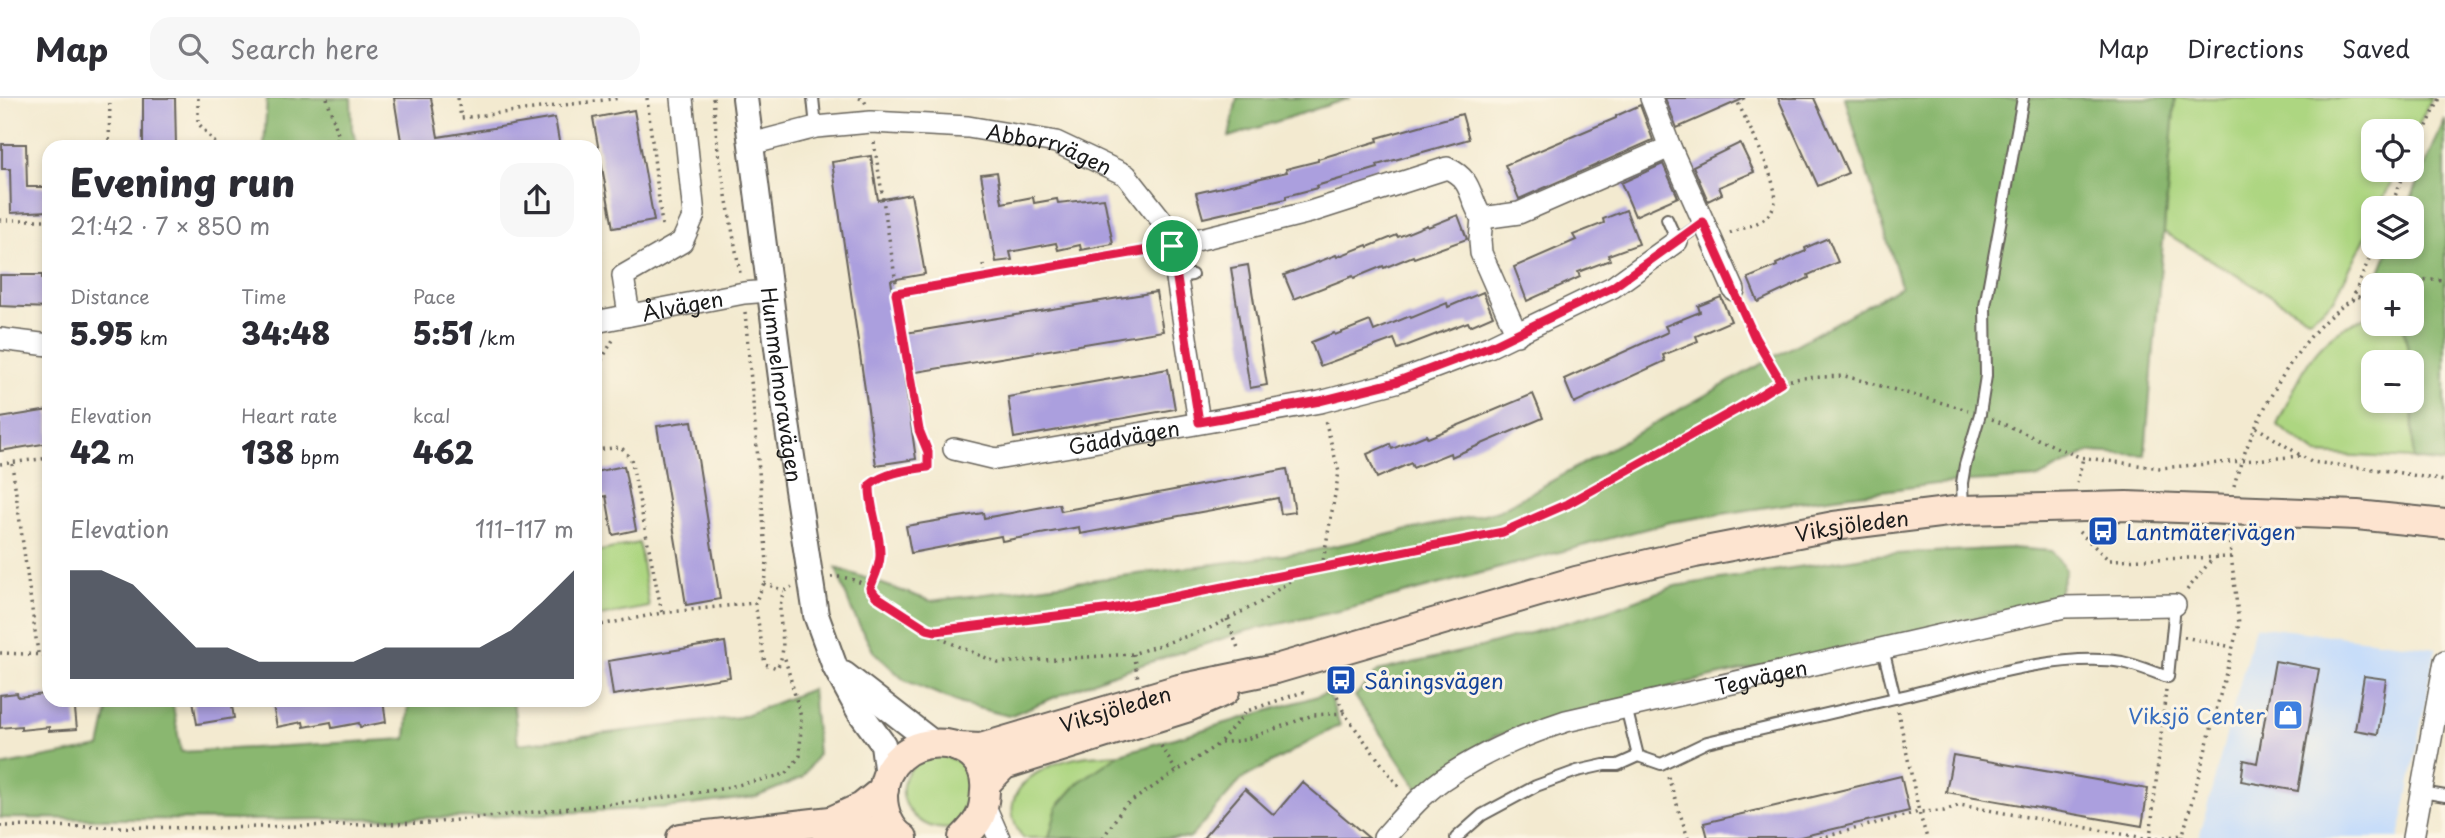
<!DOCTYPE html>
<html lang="en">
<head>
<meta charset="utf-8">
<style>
  body { margin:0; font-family:"Playpen Sans",sans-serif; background:#f7f7f7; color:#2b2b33; height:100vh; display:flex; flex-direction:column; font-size:26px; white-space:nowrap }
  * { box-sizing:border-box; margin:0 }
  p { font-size:23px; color:#7c7c81 }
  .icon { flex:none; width:38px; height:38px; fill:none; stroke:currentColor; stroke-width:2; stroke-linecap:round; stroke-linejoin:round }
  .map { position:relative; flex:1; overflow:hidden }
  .side { position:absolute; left:42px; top:42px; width:560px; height:567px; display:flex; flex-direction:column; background:#fff; border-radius:21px; box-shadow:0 4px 10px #0003 }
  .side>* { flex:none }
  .fabs { position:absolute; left:2361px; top:21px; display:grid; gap:14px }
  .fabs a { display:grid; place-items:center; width:63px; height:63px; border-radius:14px; background:#fff; box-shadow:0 4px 10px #0003; font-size:35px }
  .pin { position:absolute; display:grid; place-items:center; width:60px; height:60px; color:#fff; margin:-30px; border:4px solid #fff; border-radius:50%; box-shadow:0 2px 7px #0007 }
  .round { display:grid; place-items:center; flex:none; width:74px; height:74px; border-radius:21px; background:#f7f7f7 }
  .summary { display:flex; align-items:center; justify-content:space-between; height:119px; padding:0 28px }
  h1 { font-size:38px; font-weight:800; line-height:52px }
  .stats { display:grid; grid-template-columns:repeat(3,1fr); gap:10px; height:119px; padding:7px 28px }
  .stats div { display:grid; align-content:center }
  .stats b { font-size:30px; font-weight:800 }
  .stats small { font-size:19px; font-weight:400 }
  .stats p { font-size:19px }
  .chart { height:196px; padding:14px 28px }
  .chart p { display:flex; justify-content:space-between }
  .chart svg { width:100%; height:126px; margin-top:7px; fill:#111827; opacity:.7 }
  header { display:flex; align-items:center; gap:42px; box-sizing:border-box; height:98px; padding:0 35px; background:#fff; border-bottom:2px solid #e1e1e2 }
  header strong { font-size:33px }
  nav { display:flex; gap:38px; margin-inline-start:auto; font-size:24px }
  .search { width:490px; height:63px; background:#f7f7f7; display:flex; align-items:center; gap:18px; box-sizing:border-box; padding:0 24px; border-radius:21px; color:#7c7c81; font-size:26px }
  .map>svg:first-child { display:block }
  .built { fill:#c7ddf9 }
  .green { fill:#add681; stroke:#64794e; stroke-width:2 }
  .forest { fill:#8ab76f; stroke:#536a46; stroke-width:2 }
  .building { fill:#ab9fde }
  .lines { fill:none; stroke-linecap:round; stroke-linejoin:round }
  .service-casing { stroke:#67645b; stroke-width:14 }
  .minor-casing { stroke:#67645b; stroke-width:24 }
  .tertiary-casing { stroke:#67645b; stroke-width:28 }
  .secondary-casing { stroke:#67645b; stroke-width:32 }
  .path { stroke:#67645b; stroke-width:3.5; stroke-dasharray:2 5; stroke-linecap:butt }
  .service { stroke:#fff; stroke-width:10 }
  .minor { stroke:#fff; stroke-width:21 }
  .tertiary { stroke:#fff; stroke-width:24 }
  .secondary { stroke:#fde4d0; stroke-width:28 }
  .route-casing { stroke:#fff; stroke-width:14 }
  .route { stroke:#e11d48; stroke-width:9 }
  .labels { text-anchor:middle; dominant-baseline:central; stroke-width:6; stroke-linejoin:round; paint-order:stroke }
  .street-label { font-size:21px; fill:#1c1c1c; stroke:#fcf5e5 }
  .transit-label { font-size:21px; fill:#164399; stroke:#fcf5e5; text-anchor:start }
  .shop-label { font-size:21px; fill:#366cbe; stroke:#fcf5e5; text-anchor:end }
</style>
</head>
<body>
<header>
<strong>Map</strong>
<div class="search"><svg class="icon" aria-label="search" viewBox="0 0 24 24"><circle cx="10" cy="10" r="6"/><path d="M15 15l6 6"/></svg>Search here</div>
<nav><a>Map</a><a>Directions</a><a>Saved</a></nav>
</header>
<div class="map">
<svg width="2445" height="740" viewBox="0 0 2445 740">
  <rect width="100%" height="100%" fill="#fcf5e5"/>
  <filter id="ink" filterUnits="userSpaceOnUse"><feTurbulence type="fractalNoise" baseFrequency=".0143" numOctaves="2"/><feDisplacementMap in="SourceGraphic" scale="14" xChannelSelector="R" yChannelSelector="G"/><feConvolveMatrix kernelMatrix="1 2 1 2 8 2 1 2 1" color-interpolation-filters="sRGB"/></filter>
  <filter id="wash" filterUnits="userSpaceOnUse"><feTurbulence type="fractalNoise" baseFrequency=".00686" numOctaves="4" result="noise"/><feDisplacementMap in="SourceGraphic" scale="28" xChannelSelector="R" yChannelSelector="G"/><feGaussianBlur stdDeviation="1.57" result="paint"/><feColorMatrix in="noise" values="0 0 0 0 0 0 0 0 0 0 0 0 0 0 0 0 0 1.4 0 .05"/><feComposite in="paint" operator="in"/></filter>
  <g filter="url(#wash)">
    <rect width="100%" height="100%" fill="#f3ead0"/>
    <!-- built -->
    <polygon class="built" points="2255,528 2436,550 2399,740 2199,740"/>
    <!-- green -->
    <g class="green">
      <polygon points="2175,0 2431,0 2412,42 2412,33 2373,33 2373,72 2397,72 2379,110 2373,110 2373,124 2334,202 2310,221 2164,134"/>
      <path d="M2373,216V226H2403L2410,264H2373V303H2412V271L2413,361L2317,356L2277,327C2303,273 2312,238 2373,216Z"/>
      <polygon points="639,445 649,509 595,519 595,454"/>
      <path d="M1120,656L1079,684L1057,709L1049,740H1023C990,694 1041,665 1082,659C1094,657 1107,657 1120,656Z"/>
      <path d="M941,657L964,665L978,698C972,707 965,724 956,729C919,740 882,694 916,666C922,661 933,659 941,657Z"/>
    </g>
    <!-- forest -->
    <g class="forest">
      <polygon points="267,0 351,0 352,31 358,49 264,49"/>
      <polygon points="1237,0 1350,0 1229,39"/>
      <polygon points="1845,0 2175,0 2145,357 2090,354 2038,380 1936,386 1812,402 1671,424 1344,512 1246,533 1107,578 1009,618 962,606 904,582 873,553 852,513 836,470 931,503 1306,454 1498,413 1901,188"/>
      <polygon points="2445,21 2445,365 2413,361 2413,279 2403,226 2412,226 2412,187 2386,187 2379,176 2390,149 2412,149 2412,110 2407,110"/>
      <polygon points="2010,450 2052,453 2066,472 2057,501 1677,587 1495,638 1418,691 1355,598 1378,573 1481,549 1606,513 1675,488 1877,457"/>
      <polygon points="812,591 818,656 802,680 756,699 674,709 482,719 255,722 0,720 0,668 100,649 110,602 172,602 181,654 406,641 409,602 513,602 518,646 740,619"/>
      <polygon points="1328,595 1340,627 1242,681 1190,740 1049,740 1057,709 1079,684 1120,656"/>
    </g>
    <g id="blocks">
      <!-- building -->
      <g class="building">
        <polygon points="143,0 175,0 176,49 143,49"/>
        <polygon points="394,0 431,0 438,39 555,20 560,49 402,49"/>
        <polygon points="1665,0 1745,0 1677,30"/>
        <polygon points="1778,0 1814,0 1848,75 1818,88"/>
        <polygon points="1640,7 1653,42 1519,101 1505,67 1616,20 1616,18"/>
        <polygon points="634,12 654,123 613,130 593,20"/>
        <polygon points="1462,16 1469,41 1377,67 1378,70 1316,88 1317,90 1286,98 1286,101 1203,120 1196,95 1287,74 1286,71 1318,63 1318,61 1378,43 1377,40"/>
        <polygon points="1740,45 1754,74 1719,89 1722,96 1708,103 1693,68"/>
        <polygon points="2,46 26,46 27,89 49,89 49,113 11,115 10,71 2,71"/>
        <polygon points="871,58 878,102 911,96 925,176 891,182 899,236 1156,194 1163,233 904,276 916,361 876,367 832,64"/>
        <polygon points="1663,66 1678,99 1635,118 1621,85"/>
        <polygon points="997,74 1002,105 1033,99 1034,105 1057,101 1058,105 1104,100 1113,146 1081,152 1080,147 1058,152 1056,145 1010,154 1012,162 996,164 981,76"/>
        <polygon points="1626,112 1639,146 1608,157 1610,162 1578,174 1580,179 1527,203 1514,169 1576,142 1573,137 1604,125 1603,121"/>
        <polygon points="1458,117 1467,141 1414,160 1413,158 1384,170 1383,168 1354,180 1353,178 1294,201 1284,177 1336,157 1337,159 1367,147 1368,149 1397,137 1398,139 1427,127 1428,129"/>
        <polygon points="1828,140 1838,164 1808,177 1809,180 1758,204 1748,180 1777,168 1776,166 1806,153 1805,150"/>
        <polygon points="1248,167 1267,287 1250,290 1231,170"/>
        <polygon points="0,177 42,177 42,181 49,181 49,210 0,208"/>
        <polygon points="1483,194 1493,218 1470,228 1468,224 1398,251 1394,241 1320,268 1311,244 1334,235 1335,237 1370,223 1374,233 1410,218 1411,220 1447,205 1448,209"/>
        <polygon points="1721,199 1731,223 1696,238 1698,243 1663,257 1665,263 1574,305 1564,281 1668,234 1665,228 1700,214 1698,208"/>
        <polygon points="1168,271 1175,311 1014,340 1008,299"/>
        <polygon points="1533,296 1543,320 1451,359 1450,355 1413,370 1411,365 1377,380 1367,356 1390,346 1392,351 1426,337 1428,340"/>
        <polygon points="49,312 49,345 0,353 0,320"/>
        <polygon points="692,323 720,501 686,507 657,328"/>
        <polygon points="624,368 636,432 613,437 606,398 595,400 595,374"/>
        <polygon points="1287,371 1295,414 1281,416 1278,400 1080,436 1079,429 1002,443 1001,438 911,455 906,428 983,415 984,420 1059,406 1061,413"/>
        <polygon points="725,544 730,579 613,597 608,563"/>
        <polygon points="2275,563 2319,571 2298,693 2241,683 2244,662 2257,665"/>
        <polygon points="2364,578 2386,581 2378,636 2355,632"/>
        <polygon points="17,595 18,599 45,596 46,599 49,599 49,602 74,602 77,631 49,633 49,629 21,632 21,628 0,630 0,597"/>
        <polygon points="193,602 231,602 234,620 197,626"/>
        <polygon points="272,602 383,602 386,624 360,629 359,625 332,630 331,624 304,629 303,624 277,629"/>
        <polygon points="1953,657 2148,691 2142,728 1946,694"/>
        <polygon points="1901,678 1909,713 1796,740 1708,740 1704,725"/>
        <polygon points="1302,684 1369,740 1203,740 1245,691 1274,717"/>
      </g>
    </g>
  </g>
  <g filter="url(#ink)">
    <use href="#blocks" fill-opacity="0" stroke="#67645b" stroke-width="2"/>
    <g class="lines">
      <!-- service casing -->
      <g class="service-casing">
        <g id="service">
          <polyline points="813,0 816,29"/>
          <polyline points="1667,121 1677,143 1704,124"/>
          <polyline points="1177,179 1192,177"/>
          <polyline points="1963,411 1962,385 1965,367 1980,316 1986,278 1985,208 2023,0"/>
          <path d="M1883,551L1895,600C1961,585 2056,553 2122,564C2137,567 2153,574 2168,579L2175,507"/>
          <polyline points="1626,609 1638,658"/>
          <polyline points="2422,694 2445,698"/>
          <polyline points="1456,740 1482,717 1536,688 1577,673 1604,667 1618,667 1638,658 1661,666 1707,644 1895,600"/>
        </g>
      </g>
      <!-- minor casing -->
      <g class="minor-casing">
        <g id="minor">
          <polyline points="1651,0 1670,49 1734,192"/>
          <path id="s1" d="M751,46L816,29L871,24L968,29L1056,44L1126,77L1167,129L1172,148L1199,324"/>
          <polyline points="1482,120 1480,142 1481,155 1517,237"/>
          <path d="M1172,148L1310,114L1447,70C1474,82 1468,99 1482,120L1519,115L1670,49"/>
          <polyline points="629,217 623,178 682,144 694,117 682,0"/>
          <path id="s2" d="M595,224L744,195L769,193"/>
          <polyline points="0,241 49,247"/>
          <path id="s3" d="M954,351L996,361L1320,304L1396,284L1489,249L1613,189L1677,143"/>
          <polyline points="984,706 999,740"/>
          <path id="s4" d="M1384,740C1402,720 1420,698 1442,682C1480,656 1523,637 1566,623L2064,509L2175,507"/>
          <polyline points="2413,740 2445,563"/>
        </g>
      </g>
      <!-- tertiary casing -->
      <g class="tertiary-casing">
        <g id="tertiary">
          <path id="s5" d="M745,0L786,319L816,517L835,569L859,613L883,646L887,678"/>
          <polyline points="844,576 932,644"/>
        </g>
      </g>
      <!-- secondary casing -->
      <g class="secondary-casing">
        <g id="secondary">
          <path id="s6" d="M957,649L981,650L1179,591L1276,571L1576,483L1695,455L1834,428L1963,412L2127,408L2357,417L2445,426"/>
          <polyline points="986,685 1004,667 1186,610 1225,593"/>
          <polyline points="681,740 831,723 862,709 884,691"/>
          <polyline points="827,740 871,733 896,736"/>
          <path d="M903,740C890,732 883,714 883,698C884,628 991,630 985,693C984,716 979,724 963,740"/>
        </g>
      </g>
      <!-- path -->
      <g class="path">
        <polyline points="198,0 198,25 219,49"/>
        <polyline points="327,0 338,36 335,49"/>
        <polyline points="458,0 461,20 620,0"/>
        <polyline points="647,0 662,128"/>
        <polyline points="713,0 718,53 740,175"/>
        <polyline points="859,0 864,2 866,6"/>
        <polyline points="874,44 919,332 928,354 934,353"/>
        <polyline points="109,49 110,0"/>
        <polyline points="2412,60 2440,0"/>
        <polyline points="2390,110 2406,72"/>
        <polyline points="0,122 49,122"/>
        <path d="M1730,135C1743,130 1761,126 1769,116C1775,109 1777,99 1774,90C1767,61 1748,28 1736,0"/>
        <polyline points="983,166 986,180"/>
        <polyline points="2390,187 2430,181 2445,182"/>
        <polyline points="896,195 1153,151"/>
        <polyline points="2352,202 2374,149"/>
        <polyline points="1742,210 1755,240 1781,283"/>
        <path d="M745,214L767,464L764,485L755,505L765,566L777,570C792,543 772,522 784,493L792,489"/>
        <polyline points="595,282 597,270 614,240"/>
        <polyline points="595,317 599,352"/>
        <polyline points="1992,321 2079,359 2160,370 2301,358"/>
        <polyline points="2256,329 2311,364 2390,373 2445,383"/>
        <polyline points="595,352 621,349 631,361 662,515"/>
        <polyline points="0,366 49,360"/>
        <polyline points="12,366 38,555"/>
        <polyline points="2077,385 2083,360"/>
        <path d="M2234,388C2248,332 2300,229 2353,202C2359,198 2366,196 2373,194"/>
        <polyline points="2079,434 2109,462 2232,459"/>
        <polyline points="1322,469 1339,374 1325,322"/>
        <path d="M831,479C848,478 866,484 876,497L927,531L936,533L1112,511L1503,434L1567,406L1741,308L1781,284L1801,280L1845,278L1968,312"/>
        <polyline points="764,485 784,493"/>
        <path d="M870,490C874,480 880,468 880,458C881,434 869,411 870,387C886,374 908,372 928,368V354"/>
        <polyline points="2187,492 2213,460"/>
        <polyline points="1227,521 1238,550"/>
        <polyline points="595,528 662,515 755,505"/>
        <polyline points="936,533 944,542 998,565 1132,556 1206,532 1261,504 1299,476"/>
        <polyline points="2184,539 2232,549"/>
        <polyline points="0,555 49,557"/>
        <polyline points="1133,556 1138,580"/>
        <polyline points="1332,585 1344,615"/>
        <polyline points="1898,613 1919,714 1927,740"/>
        <polyline points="1221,643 1247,613 1306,593"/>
        <polyline points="1161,648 1176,673"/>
        <polyline points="1668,679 1688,740"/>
        <polyline points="0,728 215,730 429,725 647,702 720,691 786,676 800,658 801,619 784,557"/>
        <polyline points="1103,740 1124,708 1220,645 1244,642 1313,617 1344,615 1401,692"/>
        <polyline points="1820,740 1919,714 1944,713 1960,707 2144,740"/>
        <polyline points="2150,740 2166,591"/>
        <polyline points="2157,740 2183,737"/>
        <polyline points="2182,740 2239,526 2229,439"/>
      </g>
      <!-- service -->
      <use href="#service" class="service"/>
      <!-- minor -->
      <use href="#minor" class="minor"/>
      <!-- tertiary -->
      <use href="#tertiary" class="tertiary"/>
      <!-- secondary -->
      <use href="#secondary" class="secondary"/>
    </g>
  </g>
  <g class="lines" filter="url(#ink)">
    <!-- route casing -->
    <g class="route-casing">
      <path id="route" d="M1703,124L1755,240L1781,284L1741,309L1567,406L1503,434L1112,511L936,533L927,531L876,498L870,490C874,480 880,468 880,458C881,434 869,411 870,387C886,374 908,372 928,369V354L919,332L896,195L1172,148L1199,324L1320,303L1396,284L1489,249L1613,189Z"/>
    </g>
    <!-- route -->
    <use href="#route" class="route"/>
  </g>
  <!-- icons -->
  <defs>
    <g id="bus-square" transform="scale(1.575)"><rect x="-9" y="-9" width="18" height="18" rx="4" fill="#1a4fb4" stroke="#fcf5e5"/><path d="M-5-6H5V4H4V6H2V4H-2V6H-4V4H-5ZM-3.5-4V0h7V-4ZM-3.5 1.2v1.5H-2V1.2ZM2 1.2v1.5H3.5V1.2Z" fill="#fff"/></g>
    <g id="shop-square" transform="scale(1.575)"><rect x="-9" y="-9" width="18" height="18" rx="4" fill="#3f7fe0" stroke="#fcf5e5"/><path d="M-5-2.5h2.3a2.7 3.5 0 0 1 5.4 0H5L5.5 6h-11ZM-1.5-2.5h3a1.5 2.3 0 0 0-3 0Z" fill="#fff"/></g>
  </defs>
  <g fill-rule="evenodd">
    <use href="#bus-square" x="2103" y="433"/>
    <use href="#bus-square" x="1341" y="582"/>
    <use href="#shop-square" x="2288" y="617"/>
  </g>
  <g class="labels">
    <!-- street labels -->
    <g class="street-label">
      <text stroke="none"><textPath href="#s1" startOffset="304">Abborrvägen</textPath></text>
      <text stroke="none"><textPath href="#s2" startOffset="89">Ålvägen</textPath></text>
      <text stroke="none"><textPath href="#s5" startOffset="289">Hummelmoravägen</textPath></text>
      <text stroke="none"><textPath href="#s3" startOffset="173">Gäddvägen</textPath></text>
      <text stroke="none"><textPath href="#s6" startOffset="924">Viksjöleden</textPath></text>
      <text stroke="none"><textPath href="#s4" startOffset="420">Tegvägen</textPath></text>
      <text stroke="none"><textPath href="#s6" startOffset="164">Viksjöleden</textPath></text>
    </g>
    <!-- transit labels -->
    <g class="transit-label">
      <text x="2126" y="433">Lantmäterivägen</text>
      <text x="1364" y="582">Såningsvägen</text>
    </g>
    <!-- shop labels -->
    <g class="shop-label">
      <text x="2265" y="617">Viksjö Center</text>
    </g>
  </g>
</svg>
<div class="fabs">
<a><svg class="icon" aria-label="locate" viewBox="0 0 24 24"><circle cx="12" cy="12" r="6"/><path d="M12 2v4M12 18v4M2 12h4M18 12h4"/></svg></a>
<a><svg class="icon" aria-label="layers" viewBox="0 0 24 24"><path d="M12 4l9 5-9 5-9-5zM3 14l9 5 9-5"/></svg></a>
<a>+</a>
<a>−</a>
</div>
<div class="pin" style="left:1172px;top:148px;background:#1e9e55"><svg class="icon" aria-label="arrive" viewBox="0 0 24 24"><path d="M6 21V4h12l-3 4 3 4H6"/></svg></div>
<section class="side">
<div class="summary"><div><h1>Evening run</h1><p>21:42 · 7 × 850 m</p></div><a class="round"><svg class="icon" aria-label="share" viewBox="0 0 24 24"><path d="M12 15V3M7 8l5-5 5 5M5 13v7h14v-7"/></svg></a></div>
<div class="stats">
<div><p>Distance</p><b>5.95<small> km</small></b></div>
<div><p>Time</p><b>34:48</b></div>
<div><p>Pace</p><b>5:51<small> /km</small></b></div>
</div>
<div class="stats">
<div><p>Elevation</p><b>42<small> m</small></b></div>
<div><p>Heart rate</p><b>138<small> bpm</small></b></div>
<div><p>kcal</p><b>462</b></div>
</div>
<div class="chart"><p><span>Elevation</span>111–117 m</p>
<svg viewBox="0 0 160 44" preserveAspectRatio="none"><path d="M0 44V6L10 6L20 11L30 22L40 33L50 33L60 38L70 38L80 38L90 38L100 33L110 33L120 33L130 33L140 27L150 17L160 6V44z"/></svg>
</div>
</section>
</div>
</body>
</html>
